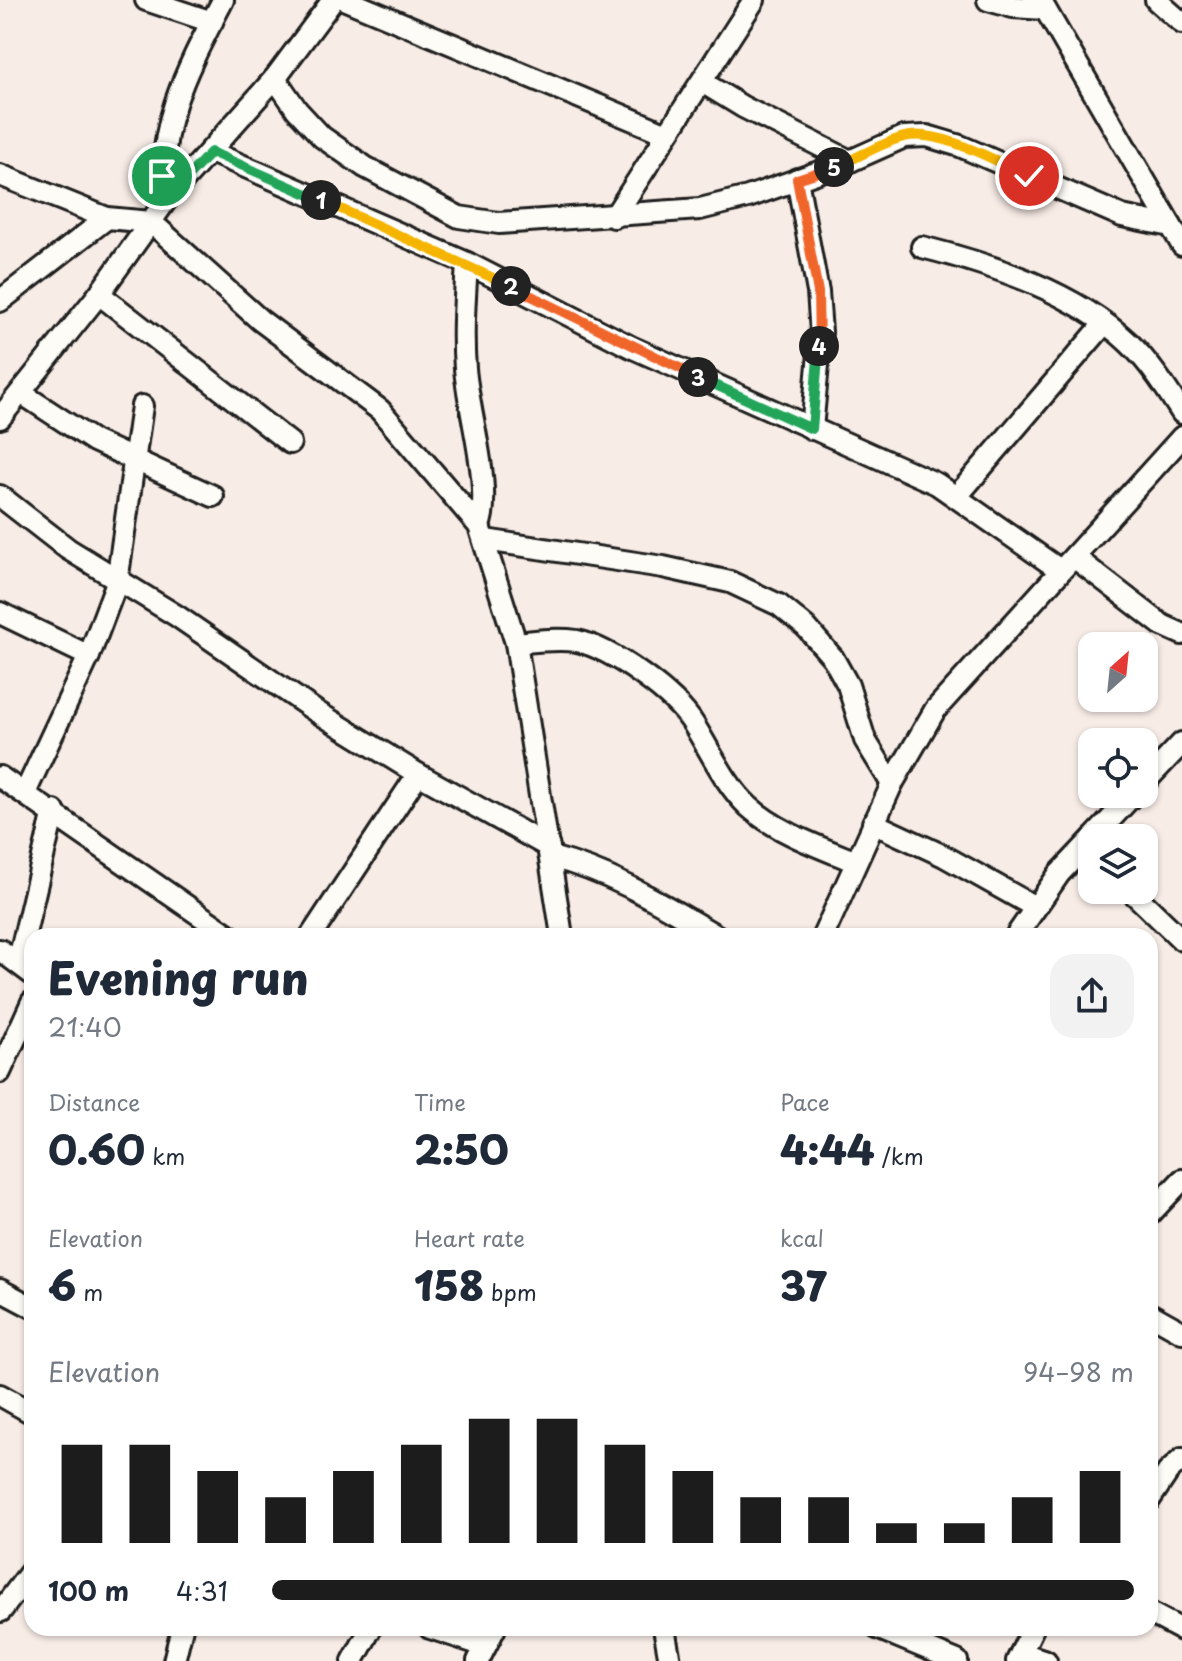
<!DOCTYPE html>
<html lang="en">
<head>
<meta charset="utf-8">
<style>
  body { margin:0; font-family:"Playpen Sans",sans-serif; background:#f2f2f3; color:#1f2937; height:100vh; display:flex; flex-direction:column; font-size:30px; white-space:nowrap }
  * { box-sizing:border-box; margin:0 }
  p { font-size:26px; color:#747a83 }
  .icon { flex:none; width:44px; height:44px; fill:none; stroke:currentColor; stroke-width:2; stroke-linecap:round; stroke-linejoin:round }
  .map { position:relative; flex:1; overflow:hidden }
  .sheet { position:absolute; left:24px; top:928px; width:1134px; height:708px; display:flex; flex-direction:column; background:#fff; border-radius:24px; box-shadow:0 2px 6px #0004 }
  .sheet>* { flex:none }
  .needle { width:52px; rotate:27deg }
  .fabs { position:absolute; left:1078px; top:632px; display:grid; gap:16px }
  .fabs a { display:grid; place-items:center; width:80px; height:80px; border-radius:16px; background:#fff; box-shadow:0 2px 6px #0004; font-size:40px }
  .pin { position:absolute; display:grid; place-items:center; width:68px; height:68px; color:#fff; margin:-34px; border:4px solid #fff; border-radius:50%; box-shadow:0 2px 8px #0007 }
  .km { position:absolute; width:40px; height:40px; margin:-20px; border-radius:50%; background:#222; color:#fff; font-size:22px; line-height:40px; text-align:center }
  .round { display:grid; place-items:center; flex:none; width:84px; height:84px; border-radius:24px; background:#f2f2f3 }
  .headline { display:flex; align-items:center; justify-content:space-between; height:136px; padding:0 24px }
  h1 { font-size:44px; font-weight:800; line-height:60px }
  .metrics { display:grid; grid-template-columns:repeat(3,1fr); gap:12px; height:136px; padding:8px 24px }
  .metrics div { display:grid; align-content:center }
  .metrics b { font-size:40px; font-weight:800 }
  .metrics small { font-size:22px; font-weight:400 }
  .metrics p { font-size:22px }
  .chart { height:224px; padding:16px 24px }
  .chart p { display:flex; justify-content:space-between }
  .chart svg { width:100%; height:144px; margin-top:8px; stroke:#1c1c1c; stroke-width:6 }
  ul { padding:0 24px; list-style:none; font-size:26px }
  li { display:grid; grid-template-columns:128px 96px 1fr; align-items:center; height:60px }
  li i { height:20px; border-radius:10px; background:#1c1c1c }
  .map>svg:first-child { display:block }
  .lines { fill:none; stroke-linecap:round; stroke-linejoin:round }
  .minor-casing { stroke:#1c1c1c; stroke-width:26 }
  .minor { stroke:#fdfcf7; stroke-width:20 }
  .split-1-casing { stroke:#fff; stroke-width:16 }
  .split-2-casing { stroke:#fff; stroke-width:16 }
  .split-3-casing { stroke:#fff; stroke-width:16 }
  .split-4-casing { stroke:#fff; stroke-width:16 }
  .split-5-casing { stroke:#fff; stroke-width:16 }
  .split-6-casing { stroke:#fff; stroke-width:16 }
  .split-1 { stroke:#22a559; stroke-width:10 }
  .split-2 { stroke:#f5b400; stroke-width:10 }
  .split-3 { stroke:#f0652b; stroke-width:10 }
  .split-4 { stroke:#22a559; stroke-width:10 }
  .split-5 { stroke:#f0652b; stroke-width:10 }
  .split-6 { stroke:#f5b400; stroke-width:10 }
</style>
</head>
<body>
<div class="map">
<svg width="1182" height="1661" viewBox="0 0 1182 1661">
  <rect width="100%" height="100%" fill="#f8ece6"/>
  <filter id="ink" filterUnits="userSpaceOnUse"><feTurbulence type="fractalNoise" baseFrequency=".0125" numOctaves="2"/><feDisplacementMap in="SourceGraphic" scale="16" xChannelSelector="R" yChannelSelector="G"/><feConvolveMatrix kernelMatrix="1 2 1 2 8 2 1 2 1" color-interpolation-filters="sRGB"/></filter>
  <g filter="url(#ink)">
    <g class="lines">
      <!-- minor casing -->
      <g class="minor-casing">
        <g id="minor">
          <polyline points="146,0 212,22"/>
          <polyline points="346,0 667,134"/>
          <polyline points="988,0 1013,7 1045,9"/>
          <polyline points="1040,0 1182,245"/>
          <polyline points="1156,0 1182,23"/>
          <polyline points="275,78 297,110 322,137 365,167 459,217 499,223 700,209 748,197 850,161 904,137 927,136 960,146 1122,216 1171,226"/>
          <polyline points="702,82 743,107 850,161"/>
          <polyline points="211,152 467,263 631,347 937,484 1060,570"/>
          <polyline points="0,175 107,218 151,222 260,320 380,410 479,526 516,643 562,936"/>
          <polyline points="797,179 818,292 821,332 812,429"/>
          <path d="M167,199C152,130 192,60 223,0"/>
          <polyline points="614,217 754,0"/>
          <path d="M922,247C993,265 1075,292 1129,343C1150,363 1166,388 1182,413"/>
          <path d="M467,263C465,298 462,333 465,368C468,411 493,490 479,526"/>
          <polyline points="99,294 290,443"/>
          <polyline points="0,301 107,218"/>
          <polyline points="21,393 94,441 213,496"/>
          <polyline points="0,418 99,294 167,199 275,78 333,0"/>
          <polyline points="958,495 1104,324"/>
          <polyline points="0,496 68,549 177,616 314,710 418,774 549,847"/>
          <polyline points="485,540 663,567 730,582 779,605 806,627 833,658 848,685 865,740 892,784"/>
          <polyline points="1074,557 1162,625 1182,634"/>
          <polyline points="0,613 89,656"/>
          <path d="M516,643C535,641 557,638 577,641C611,648 676,695 694,725C711,752 725,784 748,806C778,833 820,847 856,862"/>
          <polyline points="0,777 230,936"/>
          <polyline points="1144,783 1182,743"/>
          <polyline points="25,793 89,656 117,582 142,406"/>
          <polyline points="873,823 944,856 1035,907"/>
          <polyline points="1093,838 1134,794"/>
          <path d="M551,857C613,873 662,904 717,936"/>
          <polyline points="1130,890 1182,940"/>
          <polyline points="311,936 418,774"/>
          <polyline points="823,936 892,784 935,710 1182,437"/>
          <polyline points="1016,936 1059,874 1092,839"/>
          <polyline points="0,950 32,974"/>
          <polyline points="18,963 54,811"/>
          <polyline points="0,1072 32,1002"/>
          <polyline points="1150,1214 1182,1180"/>
          <polyline points="0,1290 32,1307"/>
          <polyline points="1150,1314 1182,1332"/>
          <polyline points="0,1395 32,1413"/>
          <polyline points="1150,1499 1168,1472 1182,1459"/>
          <polyline points="1,1611 32,1570"/>
          <polyline points="1150,1613 1182,1630"/>
          <polyline points="430,1628 485,1646"/>
          <polyline points="664,1628 670,1661"/>
          <polyline points="877,1628 957,1661"/>
          <polyline points="1021,1653 1046,1661"/>
          <polyline points="174,1661 182,1628"/>
          <polyline points="353,1661 371,1628"/>
          <polyline points="478,1661 495,1628"/>
          <polyline points="1017,1661 1033,1628"/>
        </g>
      </g>
      <!-- minor -->
      <use href="#minor" class="minor"/>
    </g>
  </g>
  <g class="lines" filter="url(#ink)">
    <!-- split-1 casing -->
    <g class="split-1-casing">
      <polyline id="split-1" points="162,176 167,199 211,152 321,200"/>
    </g>
    <!-- split-2 casing -->
    <g class="split-2-casing">
      <polyline id="split-2" points="321,200 511,286"/>
    </g>
    <!-- split-3 casing -->
    <g class="split-3-casing">
      <polyline id="split-3" points="511,286 698,377"/>
    </g>
    <!-- split-4 casing -->
    <g class="split-4-casing">
      <polyline id="split-4" points="698,377 812,429 819,346"/>
    </g>
    <!-- split-5 casing -->
    <g class="split-5-casing">
      <polyline id="split-5" points="819,346 818,292 797,179 834,167"/>
    </g>
    <!-- split-6 casing -->
    <g class="split-6-casing">
      <path id="split-6" d="M834,167C857,159 880,143 904,137C940,128 997,162 1029,176"/>
    </g>
    <!-- split-1 -->
    <use href="#split-1" class="split-1"/>
    <!-- split-2 -->
    <use href="#split-2" class="split-2"/>
    <!-- split-3 -->
    <use href="#split-3" class="split-3"/>
    <!-- split-4 -->
    <use href="#split-4" class="split-4"/>
    <!-- split-5 -->
    <use href="#split-5" class="split-5"/>
    <!-- split-6 -->
    <use href="#split-6" class="split-6"/>
  </g>
</svg>
<div class="fabs">
<a><svg class="needle" viewBox="-14 -14 28 28"><path d="M0-13l5 13h-10z" fill="#e53935"/><path d="M0 13l5-13h-10z" fill="#747a83"/></svg></a>
<a><svg class="icon" aria-label="locate" viewBox="0 0 24 24"><circle cx="12" cy="12" r="6"/><path d="M12 2v4M12 18v4M2 12h4M18 12h4"/></svg></a>
<a><svg class="icon" aria-label="layers" viewBox="0 0 24 24"><path d="M12 4l9 5-9 5-9-5zM3 14l9 5 9-5"/></svg></a>
</div>
<div class="pin" style="left:162px;top:176px;background:#1e9e55"><svg class="icon" aria-label="arrive" viewBox="0 0 24 24"><path d="M6 21V4h12l-3 4 3 4H6"/></svg></div>
<div class="pin" style="left:1029px;top:176px;background:#d93025"><svg class="icon" aria-label="check" viewBox="0 0 24 24"><path d="M5 12l5 5 9-10"/></svg></div>
<b class="km" style="left:321px;top:200px">1</b>
<b class="km" style="left:511px;top:286px">2</b>
<b class="km" style="left:698px;top:377px">3</b>
<b class="km" style="left:819px;top:346px">4</b>
<b class="km" style="left:834px;top:167px">5</b>
<section class="sheet">
<div class="headline"><div><h1>Evening run</h1><p>21:40</p></div><a class="round"><svg class="icon" aria-label="share" viewBox="0 0 24 24"><path d="M12 15V3M7 8l5-5 5 5M5 13v7h14v-7"/></svg></a></div>
<div class="metrics">
<div><p>Distance</p><b>0.60<small> km</small></b></div>
<div><p>Time</p><b>2:50</b></div>
<div><p>Pace</p><b>4:44<small> /km</small></b></div>
</div>
<div class="metrics">
<div><p>Elevation</p><b>6<small> m</small></b></div>
<div><p>Heart rate</p><b>158<small> bpm</small></b></div>
<div><p>kcal</p><b>37</b></div>
</div>
<div class="chart"><p><span>Elevation</span>94–98 m</p>
<svg viewBox="0 0 160 44" preserveAspectRatio="none"><path d="M5 44V14M15 44V14M25 44V22M35 44V30M45 44V22M55 44V14M65 44V6M75 44V6M85 44V14M95 44V22M105 44V30M115 44V30M125 44V38M135 44V38M145 44V30M155 44V22"/></svg>
</div>
<ul>
<li><b>100 m</b>4:31<i style="width:100%"></i></li>
</ul>
</section>
</div>
</body>
</html>
